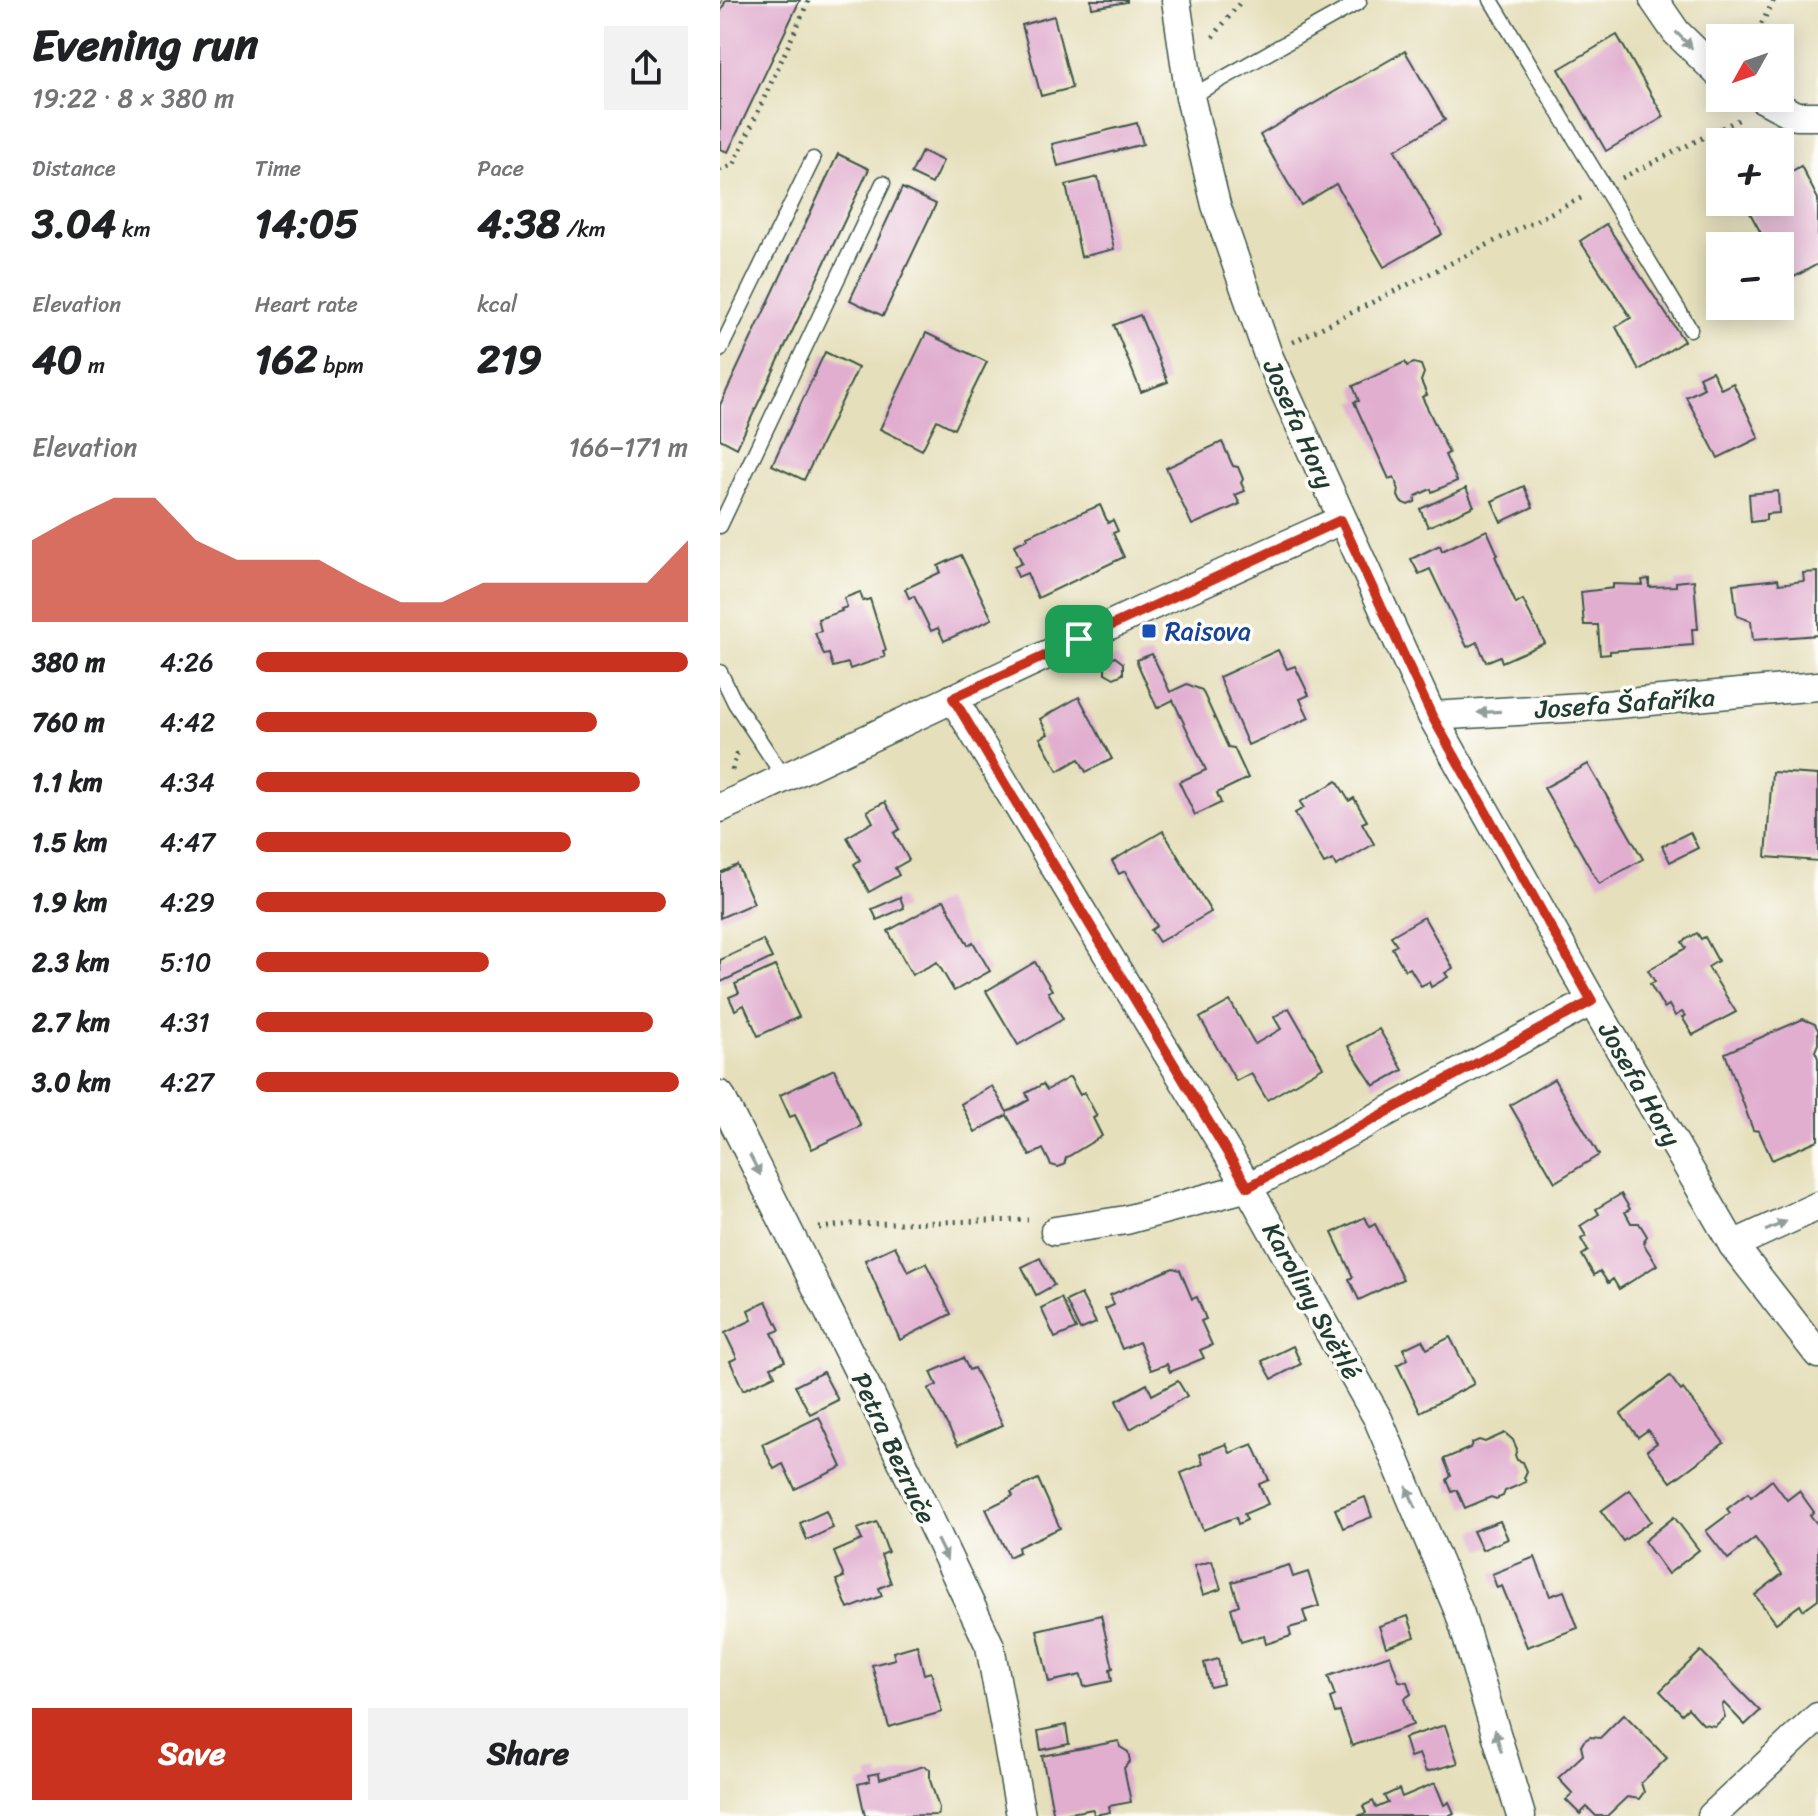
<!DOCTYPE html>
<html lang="en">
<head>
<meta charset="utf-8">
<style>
  body { margin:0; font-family:Sriracha,sans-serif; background:#f2f2f2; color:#202124; height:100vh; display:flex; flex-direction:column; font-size:30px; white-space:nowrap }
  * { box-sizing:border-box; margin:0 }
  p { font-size:26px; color:#757577 }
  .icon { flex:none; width:44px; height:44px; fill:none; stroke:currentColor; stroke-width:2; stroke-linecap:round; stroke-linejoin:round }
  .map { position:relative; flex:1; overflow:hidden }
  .details { display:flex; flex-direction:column; background:#fff; width:720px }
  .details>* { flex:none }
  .needle { width:52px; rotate:230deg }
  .fabs { position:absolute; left:986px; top:24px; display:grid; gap:16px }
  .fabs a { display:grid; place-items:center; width:88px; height:88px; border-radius:0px; background:#fff; box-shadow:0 4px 20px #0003; font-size:40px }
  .pin { position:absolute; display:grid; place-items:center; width:68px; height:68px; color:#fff; margin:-34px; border-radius:16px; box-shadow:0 4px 12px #0006 }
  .round { display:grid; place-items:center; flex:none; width:84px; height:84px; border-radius:0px; background:#f2f2f2 }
  .head { display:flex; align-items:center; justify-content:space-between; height:136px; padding:0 32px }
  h1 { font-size:44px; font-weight:700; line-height:60px }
  .figures { display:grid; grid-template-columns:repeat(3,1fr); gap:12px; height:136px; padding:8px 32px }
  .figures div { display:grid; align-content:center }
  .figures b { font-size:40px; font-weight:700 }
  .figures small { font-size:22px; font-weight:400 }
  .figures p { font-size:22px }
  .chart { height:224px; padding:16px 32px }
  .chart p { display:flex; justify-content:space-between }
  .chart svg { width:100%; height:144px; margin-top:8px; fill:#c8321e; opacity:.7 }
  .action { display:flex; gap:16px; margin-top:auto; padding:16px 32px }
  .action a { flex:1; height:92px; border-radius:0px; background:#c8321e; color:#fff; font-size:32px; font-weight:700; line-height:92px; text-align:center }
  .action a+a { background:#f2f2f2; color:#202124 }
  ul { padding:0 32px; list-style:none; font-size:26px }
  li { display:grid; grid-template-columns:128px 96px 1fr; align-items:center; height:60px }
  li i { height:20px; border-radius:10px; background:#c8321e }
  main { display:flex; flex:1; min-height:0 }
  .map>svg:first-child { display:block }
  .building { fill:#e1aed0 }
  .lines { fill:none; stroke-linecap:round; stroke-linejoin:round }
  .lane-casing { stroke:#3d5548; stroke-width:17 }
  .street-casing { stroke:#3d5548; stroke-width:31 }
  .path { stroke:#3d5548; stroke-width:5; stroke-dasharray:2 6; stroke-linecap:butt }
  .lane { stroke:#fff; stroke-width:14 }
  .street { stroke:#fff; stroke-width:28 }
  .oneway { fill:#8f9e9a }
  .route-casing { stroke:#fff; stroke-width:16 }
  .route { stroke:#c8321e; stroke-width:10 }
  .transit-dot { fill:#1a4fb4; stroke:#fdfcf7; stroke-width:3 }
  .labels { text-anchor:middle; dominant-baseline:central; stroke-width:7; stroke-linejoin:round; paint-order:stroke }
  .street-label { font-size:26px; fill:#1f3d34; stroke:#fdfcf7 }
  .transit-label { font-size:26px; fill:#164399; stroke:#fdfcf7; text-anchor:start }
</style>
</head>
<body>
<main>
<section class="details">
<div class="head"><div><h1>Evening run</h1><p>19:22 · 8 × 380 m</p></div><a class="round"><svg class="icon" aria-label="share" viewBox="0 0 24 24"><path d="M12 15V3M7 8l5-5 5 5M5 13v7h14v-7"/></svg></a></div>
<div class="figures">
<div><p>Distance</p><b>3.04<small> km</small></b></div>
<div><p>Time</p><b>14:05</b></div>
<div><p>Pace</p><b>4:38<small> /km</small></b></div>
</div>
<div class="figures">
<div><p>Elevation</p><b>40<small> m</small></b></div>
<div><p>Heart rate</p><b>162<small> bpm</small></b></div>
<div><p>kcal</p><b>219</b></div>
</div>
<div class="chart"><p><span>Elevation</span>166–171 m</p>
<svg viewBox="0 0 160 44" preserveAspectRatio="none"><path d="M0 44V19L10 12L20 6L30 6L40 19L50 25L60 25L70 25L80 32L90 38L100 38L110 32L120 32L130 32L140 32L150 32L160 19V44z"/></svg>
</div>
<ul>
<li><b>380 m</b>4:26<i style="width:100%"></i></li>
<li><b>760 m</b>4:42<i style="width:79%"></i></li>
<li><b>1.1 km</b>4:34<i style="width:89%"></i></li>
<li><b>1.5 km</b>4:47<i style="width:73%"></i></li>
<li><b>1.9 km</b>4:29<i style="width:95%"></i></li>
<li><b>2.3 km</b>5:10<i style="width:54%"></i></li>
<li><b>2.7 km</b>4:31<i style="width:92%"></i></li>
<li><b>3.0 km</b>4:27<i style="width:98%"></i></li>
</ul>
<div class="action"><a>Save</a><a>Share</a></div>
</section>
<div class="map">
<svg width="1098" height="1816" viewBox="0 0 1098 1816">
  <rect width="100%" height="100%" fill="#fdfcf7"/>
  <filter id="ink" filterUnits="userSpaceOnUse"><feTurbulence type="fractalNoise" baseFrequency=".0125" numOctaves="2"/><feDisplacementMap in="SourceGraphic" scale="16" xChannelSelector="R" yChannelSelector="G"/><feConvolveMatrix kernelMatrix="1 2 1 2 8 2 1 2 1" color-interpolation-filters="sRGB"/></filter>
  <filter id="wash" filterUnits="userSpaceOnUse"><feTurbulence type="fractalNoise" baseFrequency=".006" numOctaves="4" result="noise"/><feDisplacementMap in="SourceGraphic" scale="32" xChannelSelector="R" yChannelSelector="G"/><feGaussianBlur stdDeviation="1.8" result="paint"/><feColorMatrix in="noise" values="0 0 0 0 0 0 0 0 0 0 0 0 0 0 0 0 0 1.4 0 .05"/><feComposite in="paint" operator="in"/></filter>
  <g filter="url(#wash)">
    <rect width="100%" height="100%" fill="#e5dfbb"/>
    <g id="blocks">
      <!-- building -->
      <g class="building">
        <polygon points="6,0 80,0 8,152 0,149 0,13"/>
        <polygon points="371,0 407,0 407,2 372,8"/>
        <polygon points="334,16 352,88 321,96 302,25"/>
        <polygon points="897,35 944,117 886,151 839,69"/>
        <polygon points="685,51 725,120 675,150 722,234 664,267 616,184 581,205 540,135"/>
        <polygon points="417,123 423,144 338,166 332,144"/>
        <polygon points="202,151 223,161 212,184 191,174"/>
        <polygon points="118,154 149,169 17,448 0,439 0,405"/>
        <polygon points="1081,166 1098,199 1098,264 1067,281 1060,269 1060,246 1048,246 1024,202 1060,202 1060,178"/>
        <polygon points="378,177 394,249 361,257 346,185"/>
        <polygon points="182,188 216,204 163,316 130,300"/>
        <polygon points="886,224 964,341 919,370 896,327 911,318 860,241"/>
        <polygon points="420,315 448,382 421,392 394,325"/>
        <polygon points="206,333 267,362 234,429 217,420 202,450 160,429"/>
        <polygon points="105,352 138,368 84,480 52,465"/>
        <polygon points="685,362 687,366 694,363 701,365 704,373 701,381 707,395 702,397 729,453 725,455 737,481 712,492 711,489 696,496 695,502 688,505 681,502 678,496 679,490 674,477 669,479 634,402 639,401 633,386"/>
        <polygon points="992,371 1001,389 1013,383 1039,438 998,458 966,397 984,388 979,377"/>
        <polygon points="502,442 513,466 518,467 523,479 521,483 525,491 515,495 520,504 472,525 446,468"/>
        <polygon points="804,486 813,507 781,522 772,501"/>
        <polygon points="746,488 754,506 708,527 700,509"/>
        <polygon points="1058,491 1059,513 1046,514 1046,520 1031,522 1029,494"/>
        <polygon points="380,505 388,523 393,520 398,531 393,533 404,557 318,598 307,573 298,577 294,567 302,563 294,545 308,539 307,536"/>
        <polygon points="767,530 778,555 775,556 796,604 803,600 825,643 782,662 780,656 766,662 757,642 747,647 710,569 699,574 691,559 720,545 722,551"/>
        <polygon points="241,555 272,619 224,641 218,628 211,631 194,596 189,598 185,589 221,572 218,566"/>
        <polygon points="1098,572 1098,635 1033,640 1031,621 1017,616 1013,584 1058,579 1059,584 1084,581 1083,573"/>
        <polygon points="929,579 929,587 956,586 956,582 974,580 978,629 972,629 973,645 890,651 890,654 880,655 878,625 864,625 861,592 893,588 893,584 923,585 922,580"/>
        <polygon points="140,592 143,601 150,599 166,650 163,651 165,657 130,669 128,663 113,667 109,654 104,655 95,633 101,631 98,619 122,611 121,609 127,607 124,598"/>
        <polygon points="558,650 567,669 575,666 589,695 580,699 589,718 528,745 499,677"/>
        <polygon points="432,654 450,692 467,684 482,690 508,747 514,748 528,778 497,793 501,803 475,815 459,782 486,770 453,700 437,708 416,660"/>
        <polygon points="395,657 403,663 403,674 394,678 385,673 385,662"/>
        <polygon points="359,697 392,759 366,772 359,759 338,771 320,738 328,734 320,719"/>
        <polygon points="868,764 923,859 879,884 824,788"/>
        <polygon points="1052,772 1098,775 1098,861 1046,857"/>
        <polygon points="617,781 629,801 634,798 647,821 642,823 654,844 616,866 613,860 604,864 575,813 584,808 580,802"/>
        <polygon points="165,802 180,829 174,833 189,860 175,868 179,875 149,892 134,864 140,860 127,837 153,822 147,811"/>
        <polygon points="443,831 491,912 439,942 431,930 437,926 421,899 405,871 399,874 392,861"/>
        <polygon points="970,832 978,848 950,862 942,846"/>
        <polygon points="17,865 34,903 0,918 0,873"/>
        <polygon points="180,897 184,908 157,920 152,909"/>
        <polygon points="224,900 248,945 253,942 270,971 234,991 217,962 192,975 168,931"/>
        <polygon points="704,917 733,968 725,973 728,977 711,987 709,982 701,986 690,968 685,970 672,948 677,945 671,936"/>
        <polygon points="977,933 981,939 985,937 998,961 988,967 1016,1012 973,1035 962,1017 965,1016 962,1012 955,1016 949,1005 944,1008 930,984 935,982 928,970 966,948 962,942"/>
        <polygon points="43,940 52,958 1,982 0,960"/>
        <polygon points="315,962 332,990 328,992 343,1019 298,1045 266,991"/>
        <polygon points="55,966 79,1017 38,1036 24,1005 15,1010 9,997 19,993 15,984"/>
        <polygon points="510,1001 535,1044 561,1029 554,1017 569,1008 603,1067 547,1100 531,1073 516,1081 480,1018"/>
        <polygon points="1083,1019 1095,1024 1098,1030 1098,1044 1095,1051 1098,1058 1098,1140 1052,1160 1039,1131 1033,1130 1005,1053"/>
        <polygon points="659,1029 683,1070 654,1086 628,1046"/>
        <polygon points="114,1069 141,1126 92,1149 75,1115 70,1117 60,1095"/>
        <polygon points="350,1077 360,1095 364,1092 377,1116 373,1118 382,1136 346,1158 344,1165 338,1167 331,1165 323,1149 310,1156 287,1115 255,1132 241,1104 272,1086 287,1112 309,1100 306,1093 323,1084 327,1090"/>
        <polygon points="834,1079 879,1155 835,1182 790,1105"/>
        <polygon points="901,1194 910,1209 905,1212 911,1223 919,1223 927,1236 923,1243 937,1265 899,1289 893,1279 888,1283 880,1271 874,1275 862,1255 868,1251 861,1239 866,1236 860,1226 879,1214 876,1209"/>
        <polygon points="645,1217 650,1227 655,1224 683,1279 639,1300 629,1279 633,1277 612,1233"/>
        <polygon points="175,1246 188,1272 206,1263 231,1314 180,1340 145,1260"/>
        <polygon points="320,1258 334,1285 316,1295 302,1267"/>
        <polygon points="453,1268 460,1270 472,1299 477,1297 486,1319 481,1321 492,1345 480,1350 484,1358 450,1372 447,1364 431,1370 419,1342 402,1349 385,1309 394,1305 390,1295"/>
        <polygon points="361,1294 376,1323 360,1330 346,1301"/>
        <polygon points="341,1298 356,1329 335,1338 321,1308"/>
        <polygon points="46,1301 60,1330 52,1333 65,1361 51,1367 55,1375 23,1390 10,1361 17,1358 5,1333 32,1320 28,1310"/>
        <polygon points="730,1337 754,1384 700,1412 677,1365 688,1359 683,1349 702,1340 707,1349"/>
        <polygon points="573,1346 581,1364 552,1379 542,1361"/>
        <polygon points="243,1358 249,1370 254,1368 283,1425 238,1445 208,1389 217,1385 211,1372"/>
        <polygon points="103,1372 118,1400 90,1414 75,1386"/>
        <polygon points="950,1376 961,1391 963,1389 1004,1443 951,1482 927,1450 937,1443 928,1430 918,1437 901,1414"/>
        <polygon points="458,1381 467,1396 410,1429 396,1401 427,1384 432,1395"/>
        <polygon points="99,1417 122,1467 75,1489 63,1464 54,1469 42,1444"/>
        <polygon points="785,1433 793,1440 797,1449 795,1455 797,1460 803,1462 807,1471 804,1478 806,1482 785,1491 783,1496 776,1499 771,1497 745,1508 737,1490 732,1492 727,1480 731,1476 724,1459 750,1448 752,1443 759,1440 765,1442"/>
        <polygon points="506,1444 510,1453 533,1444 549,1480 539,1484 548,1504 524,1514 527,1520 518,1524 516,1517 483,1530 461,1473 483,1464 480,1454"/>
        <polygon points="318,1479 340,1528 298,1547 299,1552 289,1557 266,1509 293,1496 291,1492"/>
        <polygon points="1052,1480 1067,1500 1079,1491 1094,1512 1090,1515 1098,1525 1098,1599 1083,1610 1080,1605 1056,1623 1035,1595 1062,1574 1035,1538 1008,1559 986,1531 1010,1513 1007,1509 1028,1493 1031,1497"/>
        <polygon points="910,1490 931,1521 903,1541 881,1511"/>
        <polygon points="645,1497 652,1517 623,1528 615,1509"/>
        <polygon points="106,1511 113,1528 87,1540 80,1523"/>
        <polygon points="954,1517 979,1550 948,1574 924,1541"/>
        <polygon points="780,1521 788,1539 762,1550 753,1531"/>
        <polygon points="157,1522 168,1552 161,1555 171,1583 159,1588 162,1596 128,1609 116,1580 124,1577 114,1552 142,1540 137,1529"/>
        <polygon points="815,1557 830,1596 844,1591 858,1628 807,1647 782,1586 777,1588 772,1574"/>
        <polygon points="492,1561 501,1589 483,1595 474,1566"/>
        <polygon points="569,1565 573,1577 588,1572 599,1606 583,1611 587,1623 569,1628 571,1636 546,1644 544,1635 521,1642 511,1608 519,1605 512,1582"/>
        <polygon points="381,1615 393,1668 390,1669 392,1681 364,1687 361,1675 329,1682 317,1630"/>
        <polygon points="688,1616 695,1637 666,1647 659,1626"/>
        <polygon points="197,1645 204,1674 211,1672 222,1712 169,1727 152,1665 175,1659 173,1652"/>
        <polygon points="981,1651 1040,1711 1025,1725 1004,1703 1002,1706 1005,1717 995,1726 983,1724 968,1708 962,1714 940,1691"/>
        <polygon points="670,1655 679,1681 687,1682 691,1694 684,1699 693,1725 632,1746 620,1712 615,1713 610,1698 615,1696 608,1676"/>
        <polygon points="498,1659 503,1684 490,1687 484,1663"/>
        <polygon points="904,1714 947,1758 921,1783 924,1792 919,1799 907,1797 887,1816 876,1816 867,1807 860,1814 846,1800 853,1794 838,1778 863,1755 861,1746 864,1741 870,1737 880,1738"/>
        <polygon points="346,1725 349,1744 321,1750 318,1731"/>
        <polygon points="725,1725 738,1763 706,1772 699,1754 690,1757 684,1738"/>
        <polygon points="399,1741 400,1747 408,1752 410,1761 404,1768 411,1802 389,1806 390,1812 374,1815 373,1809 334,1816 322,1756"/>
        <polygon points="204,1766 210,1769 210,1780 219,1808 218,1815 145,1816 138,1784 150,1781 148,1775 159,1773 160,1779"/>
        <polygon points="715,1783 724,1805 729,1802 734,1813 728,1816 638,1816 646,1813 643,1806 653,1801 656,1808 668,1803 664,1796 679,1789 682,1797"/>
      </g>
    </g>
  </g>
  <g filter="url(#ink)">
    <use href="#blocks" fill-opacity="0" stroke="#3d5548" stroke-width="2"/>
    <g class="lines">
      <!-- lane casing -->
      <g class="lane-casing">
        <g id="lane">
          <polyline points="771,0 970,329"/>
          <polyline points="470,97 639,2"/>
          <polyline points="0,350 93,159"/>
          <polyline points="0,526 163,183"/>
          <polyline points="0,672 15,703 64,777"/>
        </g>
      </g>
      <!-- street casing -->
      <g class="street-casing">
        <g id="street">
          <polyline points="456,0 470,97 496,205 548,355 712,716 872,1001 1013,1245 1098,1354"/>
          <polyline points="934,0 956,32 1000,75"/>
          <polyline points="1042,98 1076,116 1098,116"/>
          <polyline points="233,698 528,1187 658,1419 740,1614 801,1816"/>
          <polyline points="712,716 863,707 1098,686"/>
          <polyline points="0,808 420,611 621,520"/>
          <polyline points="0,1095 152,1398 270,1646 301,1816"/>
          <polyline points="335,1231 406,1220 528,1187 872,1001"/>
          <polyline points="1013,1245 1098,1206"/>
          <polyline points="992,1816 1098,1717"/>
        </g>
      </g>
      <!-- path -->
      <g class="path">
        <polyline points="0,2 4,4"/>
        <polyline points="493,37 522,0"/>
        <polyline points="1034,38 1054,0"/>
        <polyline points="0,170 14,164 89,0"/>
        <polyline points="902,178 1022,118"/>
        <polyline points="573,342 865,196"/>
        <polyline points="12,770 17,754 22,751"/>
        <polyline points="99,1228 132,1224 308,1220"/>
      </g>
      <!-- lane -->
      <use href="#lane" class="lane"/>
      <!-- street -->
      <use href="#street" class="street"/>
    </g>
    <!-- one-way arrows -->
    <defs><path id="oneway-solid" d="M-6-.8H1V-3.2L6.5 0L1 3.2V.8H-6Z" transform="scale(2)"/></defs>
    <g class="oneway">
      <use href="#oneway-solid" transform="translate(964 40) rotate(45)"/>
      <use href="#oneway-solid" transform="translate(769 712) rotate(177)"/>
      <use href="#oneway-solid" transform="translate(35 1165) rotate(63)"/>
      <use href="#oneway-solid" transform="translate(1056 1226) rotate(-24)"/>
      <use href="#oneway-solid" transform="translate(691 1497) rotate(-113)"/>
      <use href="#oneway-solid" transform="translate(222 1550) rotate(64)"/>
      <use href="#oneway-solid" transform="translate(778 1741) rotate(-107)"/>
    </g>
  </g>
  <g class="lines" filter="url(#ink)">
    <!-- route casing -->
    <g class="route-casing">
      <polygon id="route" points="621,520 712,716 872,1001 528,1187 233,698"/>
    </g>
    <!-- route -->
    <use href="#route" class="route"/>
  </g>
  <!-- markers -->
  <rect class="transit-dot" x="421" y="623" width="16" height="16" rx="4"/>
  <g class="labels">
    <!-- street labels -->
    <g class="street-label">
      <text transform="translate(579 424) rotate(66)">Josefa Hory</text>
      <text transform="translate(905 703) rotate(-4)">Josefa Šafaříka</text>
      <text transform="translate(920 1084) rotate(60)">Josefa Hory</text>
      <text transform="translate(592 1301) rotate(61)">Karoliny Světlé</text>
      <text transform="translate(174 1448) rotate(65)">Petra Bezruče</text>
    </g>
    <!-- transit labels -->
    <g class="transit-label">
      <text x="445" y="631">Raisova</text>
    </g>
  </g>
</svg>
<div class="fabs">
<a><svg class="needle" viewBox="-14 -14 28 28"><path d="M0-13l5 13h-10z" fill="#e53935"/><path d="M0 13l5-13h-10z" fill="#757577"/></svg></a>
<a>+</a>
<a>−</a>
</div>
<div class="pin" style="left:359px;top:639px;background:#1e9e55"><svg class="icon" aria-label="arrive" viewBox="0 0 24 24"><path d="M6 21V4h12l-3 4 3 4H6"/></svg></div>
</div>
</main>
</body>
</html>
